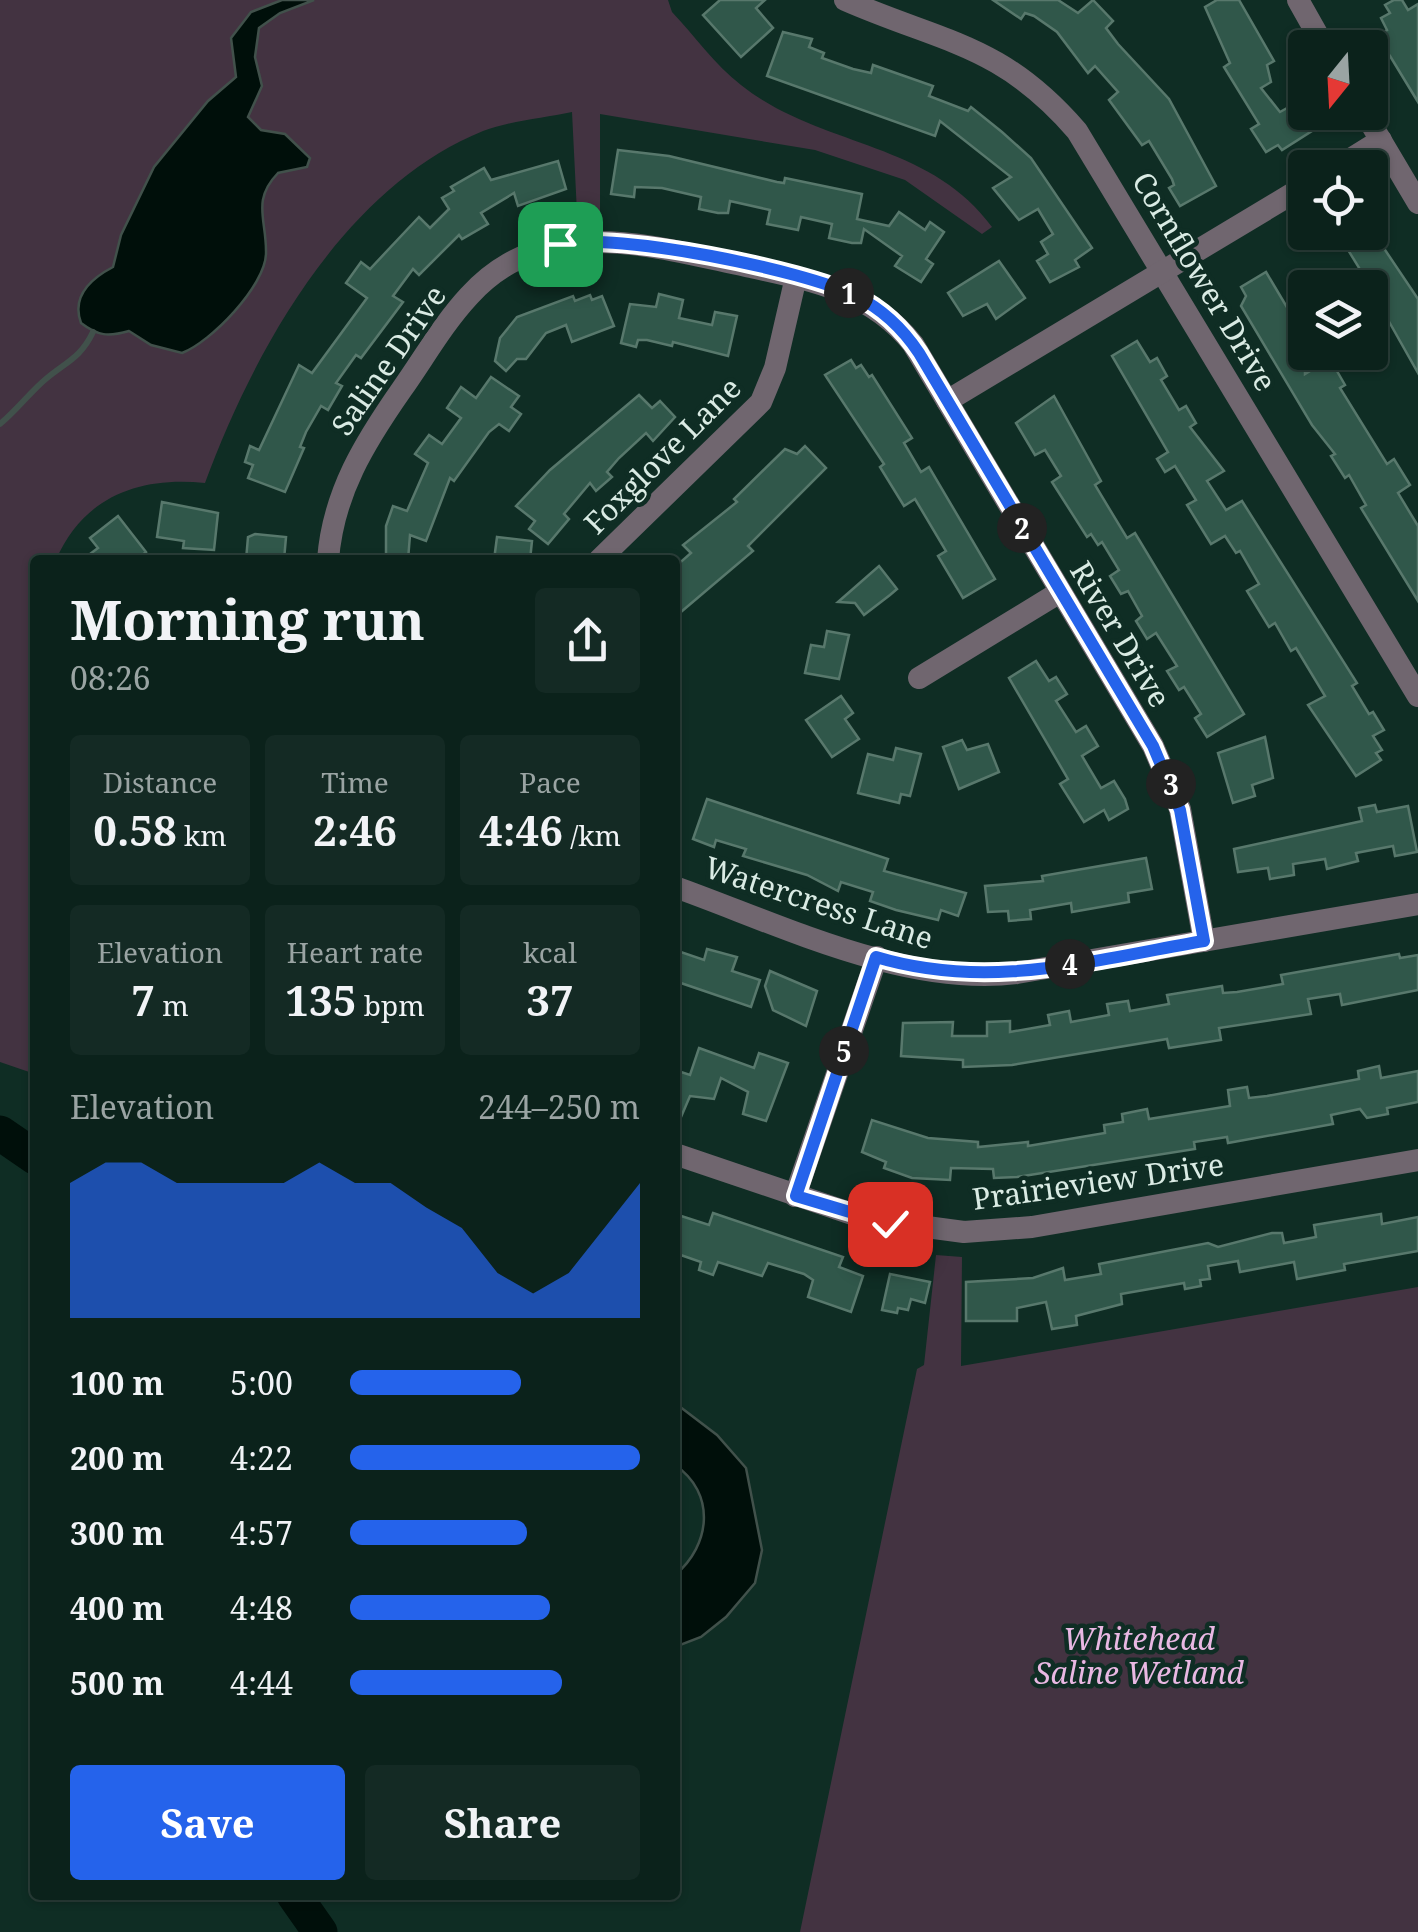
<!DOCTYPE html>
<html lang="en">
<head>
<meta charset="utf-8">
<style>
  body { margin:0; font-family:"Noto Serif",serif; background:#142a24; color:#f1f3f6; height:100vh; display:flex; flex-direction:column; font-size:38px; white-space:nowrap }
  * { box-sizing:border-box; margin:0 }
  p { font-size:32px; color:#9aa4a3 }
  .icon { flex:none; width:55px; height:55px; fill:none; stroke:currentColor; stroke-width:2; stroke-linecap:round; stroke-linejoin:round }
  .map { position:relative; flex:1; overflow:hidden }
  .sheet { position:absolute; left:30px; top:555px; width:650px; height:1345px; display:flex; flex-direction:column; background:#0b221b; border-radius:10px; box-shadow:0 2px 8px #0004,0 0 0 2px #2b3f3a }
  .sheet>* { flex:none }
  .needle { width:65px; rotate:198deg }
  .fabs { position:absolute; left:1288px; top:30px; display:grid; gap:20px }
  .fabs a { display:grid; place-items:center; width:100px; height:100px; border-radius:10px; background:#0b221b; box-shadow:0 2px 8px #0004,0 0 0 2px #2b3f3a; font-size:50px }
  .pin { position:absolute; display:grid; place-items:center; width:85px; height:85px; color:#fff; margin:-42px; border-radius:20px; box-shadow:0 5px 15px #0006 }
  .km { position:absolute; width:50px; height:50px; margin:-25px; border-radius:50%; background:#222; color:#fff; font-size:28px; line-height:50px; text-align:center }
  .round { display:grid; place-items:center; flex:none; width:105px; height:105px; border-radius:10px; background:#142a24 }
  .overview { display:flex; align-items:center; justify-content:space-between; height:170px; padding:0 40px }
  h1 { font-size:55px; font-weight:700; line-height:75px }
  .figures { display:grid; grid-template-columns:repeat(3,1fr); gap:15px; height:170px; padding:10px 40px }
  .figures div { display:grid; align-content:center; border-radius:10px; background:#142a24; text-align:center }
  .figures b { font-size:42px; font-weight:700 }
  .figures small { font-size:28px; font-weight:400 }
  .figures p { font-size:28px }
  .chart { height:280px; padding:20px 40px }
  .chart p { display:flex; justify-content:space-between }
  .chart svg { width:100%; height:180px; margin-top:10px; fill:#2563eb; opacity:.7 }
  .primary-button { display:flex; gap:20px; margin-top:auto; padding:20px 40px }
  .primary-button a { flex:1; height:115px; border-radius:10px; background:#2563eb; color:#fff; font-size:40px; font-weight:700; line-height:115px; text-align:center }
  .primary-button a+a { background:#142a24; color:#f1f3f6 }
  ul { padding:0 40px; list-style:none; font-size:32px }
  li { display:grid; grid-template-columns:160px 120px 1fr; align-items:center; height:75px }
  li i { height:25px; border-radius:12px; background:#2563eb }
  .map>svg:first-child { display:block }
  .green { fill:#433341 }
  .water { fill:#000f0a; stroke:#41514b; stroke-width:2.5 }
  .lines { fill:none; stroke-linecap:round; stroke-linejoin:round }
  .stream { stroke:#41514b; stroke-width:6 }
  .river { stroke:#000f0a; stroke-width:35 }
  .building { fill:#30574a; stroke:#58786c; stroke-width:2.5 }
  .street { stroke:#70666f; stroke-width:22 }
  .route-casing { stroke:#fff; stroke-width:20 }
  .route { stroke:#2563eb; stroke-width:12 }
  .labels { text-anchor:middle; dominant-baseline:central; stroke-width:9; stroke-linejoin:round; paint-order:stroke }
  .street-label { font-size:30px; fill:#daebe4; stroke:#0f2d24 }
  .park-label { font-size:30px; font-style:italic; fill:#e9b8e3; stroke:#0f2d24 }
</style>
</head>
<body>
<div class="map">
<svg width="1418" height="1932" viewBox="0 0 1418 1932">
  <rect width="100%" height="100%" fill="#0f2d24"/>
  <!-- green -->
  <g class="green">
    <path d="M0,0H668L672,12C694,35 715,65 741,85C820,148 928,140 992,227L982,234L905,180L815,150L600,114V212L577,213L572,112C544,118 510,121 483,131C344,187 254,350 205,483C139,476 83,497 56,560H35V1074L0,1062Z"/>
    <polygon points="936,1255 962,1257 961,1366 1418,1287 1418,1932 800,1932 917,1369 924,1365"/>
  </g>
  <!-- water -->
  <g class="water">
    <path d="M282,0H314L280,13L259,28L255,57L262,86L248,117L261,130L285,134L310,158L307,167L278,173C251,201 267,220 266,254C265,286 211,342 182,353L151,345L129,331C108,337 98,336 81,323C71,296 92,278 113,267L121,235L154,167L208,101L236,77L231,38L251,12Z"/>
    <path d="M675,1403L717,1435L746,1468L762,1550L755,1583L726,1617L701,1637L675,1647V1575C711,1545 716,1493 675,1465Z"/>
  </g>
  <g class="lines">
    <!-- stream -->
    <path class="stream" d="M0,424C17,410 32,390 47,378C68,361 81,357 93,332"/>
    <!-- river -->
    <g class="river">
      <polyline points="0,1133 35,1157"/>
      <polyline points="294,1895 320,1932"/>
    </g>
  </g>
  <!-- building -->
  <g class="building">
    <polygon points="720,0 765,0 756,8 773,28 741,57 703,15"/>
    <polygon points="993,0 1058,0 1078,13 1093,0 1113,21 1106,28 1118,44 1169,99 1216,186 1180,206 1169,188 1174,185 1172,179 1149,141 1142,145 1109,100 1118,92 1095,66 1088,73 1057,32 1034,16 1025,13 1021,19"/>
    <polygon points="1217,0 1239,0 1274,61 1267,65 1271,82 1261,88 1280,112 1298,102 1315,129 1282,150 1278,145 1266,152 1251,129 1259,124 1224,67 1230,63 1205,7"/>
    <polygon points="1394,0 1402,0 1408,10 1418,4 1418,102 1390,56 1382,60 1371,41 1387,30 1381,18 1390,13 1385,5"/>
    <polygon points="783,32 812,39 809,47 824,53 822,58 853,69 871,73 873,65 933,86 929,96 968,111 971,107 1002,132 1031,158 1092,248 1075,260 1079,267 1050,282 1037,261 1048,254 1041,242 1053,234 1038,209 1019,220 993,188 1011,177 940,121 935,136 767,76"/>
    <polygon points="618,150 669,156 777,182 784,183 785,178 862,194 857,219 889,226 899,212 925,230 930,222 944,232 926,259 933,264 921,282 895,266 902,256 864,229 861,243 852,243 829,238 832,224 801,217 798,230 767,224 770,210 730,201 728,213 718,213 699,209 701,197 662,188 635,187 634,197 611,194"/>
    <polygon points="558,161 566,189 518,206 514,193 481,213 488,224 462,239 459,235 419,275 413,269 393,296 403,302 361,358 356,355 336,383 342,386 328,410 321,406 306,432 300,447 304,448 285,492 248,478 253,465 245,462 250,446 259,450 299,365 312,373 367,298 346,283 361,262 370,269 419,217 430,228 449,209 442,198 454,191 451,187 484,168 491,180"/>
    <polygon points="1337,232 1373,232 1418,299 1418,373 1370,288 1362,288 1354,275 1361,271"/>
    <polygon points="999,261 1025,298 996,319 987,304 963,316 948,293"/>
    <polygon points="1266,272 1291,314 1300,309 1305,317 1305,374 1330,359 1345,385 1340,388 1387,464 1394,459 1410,485 1398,493 1418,526 1418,601 1361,508 1366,505 1349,475 1345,478 1331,456 1335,454 1312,425 1241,306 1246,296 1241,287"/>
    <polygon points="659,294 683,300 679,318 712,325 715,312 737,316 728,356 673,342 672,346 647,340 638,340 636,347 621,343 630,304 656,307"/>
    <polygon points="590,295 592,300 602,296 614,326 572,342 566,325 546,333 526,359 517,359 506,371 495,361 500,338 517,317 573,296 575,301"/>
    <polygon points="1137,341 1150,362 1157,358 1167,376 1161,380 1179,410 1186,406 1196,423 1190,427 1224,471 1207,481 1226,510 1242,501 1357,683 1352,686 1369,714 1373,712 1384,730 1373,736 1382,750 1376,753 1381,760 1356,776 1308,705 1325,696 1296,648 1291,651 1275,623 1269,627 1247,591 1259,584 1240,551 1236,553 1225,536 1211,544 1187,505 1196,500 1175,466 1165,472 1157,459 1168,452 1112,356"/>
    <polygon points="851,360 856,368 861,365 869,377 872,375 912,438 904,443 921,472 929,467 995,579 963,598 938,556 946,551 915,499 904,506 880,467 884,464 825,375"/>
    <polygon points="491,377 519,396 511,407 521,414 509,431 499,424 489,432 454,481 450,478 426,541 410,535 408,560 386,560 386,526 393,506 407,511 428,463 415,454 429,435 442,444 461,418 447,408 461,387 476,398"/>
    <polygon points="639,395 652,408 660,401 675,417 653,441 646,433 619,458 607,472 612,477 596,491 590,483 564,514 569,519 548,544 529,529 535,521 516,506 550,470"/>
    <polygon points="1054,396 1101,481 1095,485 1127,538 1135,533 1244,714 1207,737 1195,718 1201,714 1184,687 1179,690 1167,671 1177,666 1156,633 1147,639 1136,621 1142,616 1128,591 1121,594 1110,576 1119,570 1102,542 1098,545 1091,534 1087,537 1052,482 1061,476 1045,450 1035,455 1016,423"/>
    <polygon points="805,446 826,468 748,546 753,551 675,617 675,567 691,553 683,545 737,502 734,499 785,449 797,454"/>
    <polygon points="162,502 218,513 214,550 183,548 184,541 157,537"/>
    <polygon points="118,516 146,552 136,560 82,560 98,548 90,538"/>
    <polygon points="255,534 286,537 284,560 246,560 248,537"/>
    <polygon points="497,537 532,541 530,560 494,560"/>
    <polygon points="879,566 897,589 890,595 864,615 855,603 838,602"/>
    <polygon points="827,631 849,635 839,679 805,673 811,645 824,647"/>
    <polygon points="1036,661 1049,681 1056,677 1067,694 1056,701 1076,732 1086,726 1098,746 1082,756 1101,788 1114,781 1125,799 1128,809 1109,820 1104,810 1084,822 1060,784 1068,779 1009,678"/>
    <polygon points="841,696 853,713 845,719 859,739 832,757 806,720"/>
    <polygon points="1265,737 1273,778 1252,785 1255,796 1233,803 1218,753"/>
    <polygon points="962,740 967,750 988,744 999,772 959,789 943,747"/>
    <polygon points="896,748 921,754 910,796 901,794 899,803 858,793 868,754 893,760"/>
    <polygon points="707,799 888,859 884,871 966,893 958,916 941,910 938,920 896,910 870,901 873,892 841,882 838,891 807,875 743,856 746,849 716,840 714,847 693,839"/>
    <polygon points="1375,805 1377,812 1408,806 1417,852 1395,856 1393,846 1356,853 1358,861 1327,869 1325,859 1293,864 1294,875 1270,879 1268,868 1238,872 1234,849 1362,821 1359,808"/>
    <polygon points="1146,858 1152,889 1128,893 1129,902 1072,912 1071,903 1030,910 1031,919 1009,921 1008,911 988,912 985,886 1043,881 1042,876"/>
    <polygon points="707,949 737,957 732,971 760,980 751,1007 675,981 675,950 704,960"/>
    <polygon points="1399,954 1400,958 1418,955 1418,990 1342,1005 1340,994 1308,999 1311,1014 1219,1028 1221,1040 1169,1048 1167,1039 1012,1065 963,1067 963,1060 901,1056 903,1023 953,1022 952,1036 987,1036 987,1022 1010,1021 1010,1032 1050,1025 1048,1015 1069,1011 1071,1022 1109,1015 1107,1004 1128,1001 1130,1011 1169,1004 1167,995 1222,986 1223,993 1237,992 1283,984 1281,975"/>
    <polygon points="770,971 817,991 806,1026 773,1010 765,986"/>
    <polygon points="699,1048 754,1068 759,1053 788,1063 766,1121 743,1114 748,1092 721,1078 714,1099 690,1096 675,1131 675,1070 690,1075"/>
    <polygon points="1379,1066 1381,1078 1418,1071 1418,1102 1387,1108 1388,1114 1367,1118 1360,1109 1331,1115 1333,1124 1228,1143 1227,1137 1194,1142 1195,1149 1017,1177 994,1178 993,1169 951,1168 950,1180 912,1178 884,1168 886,1162 862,1152 872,1120 928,1138 978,1142 978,1147 1028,1142 1028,1146 1105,1133 1104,1125 1123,1122 1122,1114 1147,1109 1149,1119 1230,1106 1228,1090 1247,1087 1249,1098 1267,1096 1359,1079 1358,1071"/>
    <polygon points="713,1213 843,1257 839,1267 863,1276 851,1312 808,1297 813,1280 804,1274 768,1263 762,1276 718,1262 713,1275 699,1270 701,1262 675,1253 675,1214 709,1225"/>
    <polygon points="1381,1214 1382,1224 1418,1217 1418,1251 1344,1264 1345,1270 1297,1279 1294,1262 1240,1272 1238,1261 1208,1266 1210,1279 1200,1280 1201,1286 1185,1289 1184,1283 1121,1294 1122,1304 1076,1316 1077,1325 1052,1329 1046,1302 1017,1308 1017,1321 966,1321 966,1282 1033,1278 1063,1268 1065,1280 1101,1274 1099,1264 1208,1243 1218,1247 1272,1233 1282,1233 1284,1243 1316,1237 1314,1225"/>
    <polygon points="890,1274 930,1282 925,1303 911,1299 908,1310 898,1308 897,1313 882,1310"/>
  </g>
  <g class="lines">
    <!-- street -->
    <g class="street">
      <path d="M845,0C943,43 1001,43 1077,131L1418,696"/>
      <polyline points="1298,0 1325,48"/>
      <polyline points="1364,112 1418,203"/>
      <polyline points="1336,168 1381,140"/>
      <polyline points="947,401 1305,186"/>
      <path d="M328,560C333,493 365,442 402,389C424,358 443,324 469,296C545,212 651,246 746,266C810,280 870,290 913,344L1153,746L1180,809L1204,941"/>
      <polyline points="599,560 761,402 775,368 796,277"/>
      <polyline points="919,678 1060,592"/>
      <path d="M675,887C779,924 905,987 1017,973L1418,904"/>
      <polyline points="675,1154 867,1219 964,1232 1032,1227 1418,1160"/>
      <polyline points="795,1196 877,957"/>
    </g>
  </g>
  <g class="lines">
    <!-- route casing -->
    <g class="route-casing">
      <path id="route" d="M560,244C616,232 804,270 856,296C882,309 903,329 919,353L1153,746L1180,810L1204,941C1092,960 989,991 876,957L796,1196L890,1224"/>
    </g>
    <!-- route -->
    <use href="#route" class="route"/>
  </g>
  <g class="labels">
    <!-- street labels -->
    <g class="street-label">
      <text transform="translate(1205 281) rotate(59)">Cornflower Drive</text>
      <text transform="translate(388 360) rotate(-55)">Saline Drive</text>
      <text transform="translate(662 455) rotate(-45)">Foxglove Lane</text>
      <text transform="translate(1121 634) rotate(59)">River Drive</text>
      <text transform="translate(819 902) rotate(18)">Watercress Lane</text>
      <text transform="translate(1098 1181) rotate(-8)">Prairieview Drive</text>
    </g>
    <!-- park labels -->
    <g class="park-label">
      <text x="1139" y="1638">Whitehead<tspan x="1139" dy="34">Saline Wetland</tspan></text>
    </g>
  </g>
</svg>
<div class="fabs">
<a><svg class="needle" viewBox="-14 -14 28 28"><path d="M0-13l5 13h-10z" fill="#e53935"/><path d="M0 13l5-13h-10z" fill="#9aa4a3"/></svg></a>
<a><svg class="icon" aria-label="locate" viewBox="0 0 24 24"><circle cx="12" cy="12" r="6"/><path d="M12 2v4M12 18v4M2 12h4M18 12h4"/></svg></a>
<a><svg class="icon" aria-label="layers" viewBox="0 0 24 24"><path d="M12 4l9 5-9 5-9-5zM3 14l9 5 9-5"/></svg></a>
</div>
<div class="pin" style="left:560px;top:244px;background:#1e9e55"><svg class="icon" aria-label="arrive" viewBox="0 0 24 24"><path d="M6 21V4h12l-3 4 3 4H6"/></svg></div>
<div class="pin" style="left:890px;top:1224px;background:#d93025"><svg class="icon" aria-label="check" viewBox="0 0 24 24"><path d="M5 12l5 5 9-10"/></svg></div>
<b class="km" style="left:849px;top:293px">1</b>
<b class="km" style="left:1022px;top:528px">2</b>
<b class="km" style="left:1171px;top:784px">3</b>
<b class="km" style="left:1070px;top:964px">4</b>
<b class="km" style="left:844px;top:1051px">5</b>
<section class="sheet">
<div class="overview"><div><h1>Morning run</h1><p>08:26</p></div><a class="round"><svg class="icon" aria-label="share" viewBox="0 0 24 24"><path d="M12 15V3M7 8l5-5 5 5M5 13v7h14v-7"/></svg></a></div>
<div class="figures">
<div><p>Distance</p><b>0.58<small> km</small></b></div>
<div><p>Time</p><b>2:46</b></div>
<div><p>Pace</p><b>4:46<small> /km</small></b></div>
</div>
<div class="figures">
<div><p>Elevation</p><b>7<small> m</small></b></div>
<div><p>Heart rate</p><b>135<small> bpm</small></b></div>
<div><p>kcal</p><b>37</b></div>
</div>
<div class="chart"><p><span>Elevation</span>244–250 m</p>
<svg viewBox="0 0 160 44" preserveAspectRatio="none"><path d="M0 44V11L10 6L20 6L30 11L40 11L50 11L60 11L70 6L80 11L90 11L100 17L110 22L120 33L130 38L140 33L150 22L160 11V44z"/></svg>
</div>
<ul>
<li><b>100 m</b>5:00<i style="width:59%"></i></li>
<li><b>200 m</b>4:22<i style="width:100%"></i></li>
<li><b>300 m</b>4:57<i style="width:61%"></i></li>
<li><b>400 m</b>4:48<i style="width:69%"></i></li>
<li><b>500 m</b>4:44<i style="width:73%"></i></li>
</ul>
<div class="primary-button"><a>Save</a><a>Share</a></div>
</section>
</div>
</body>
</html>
